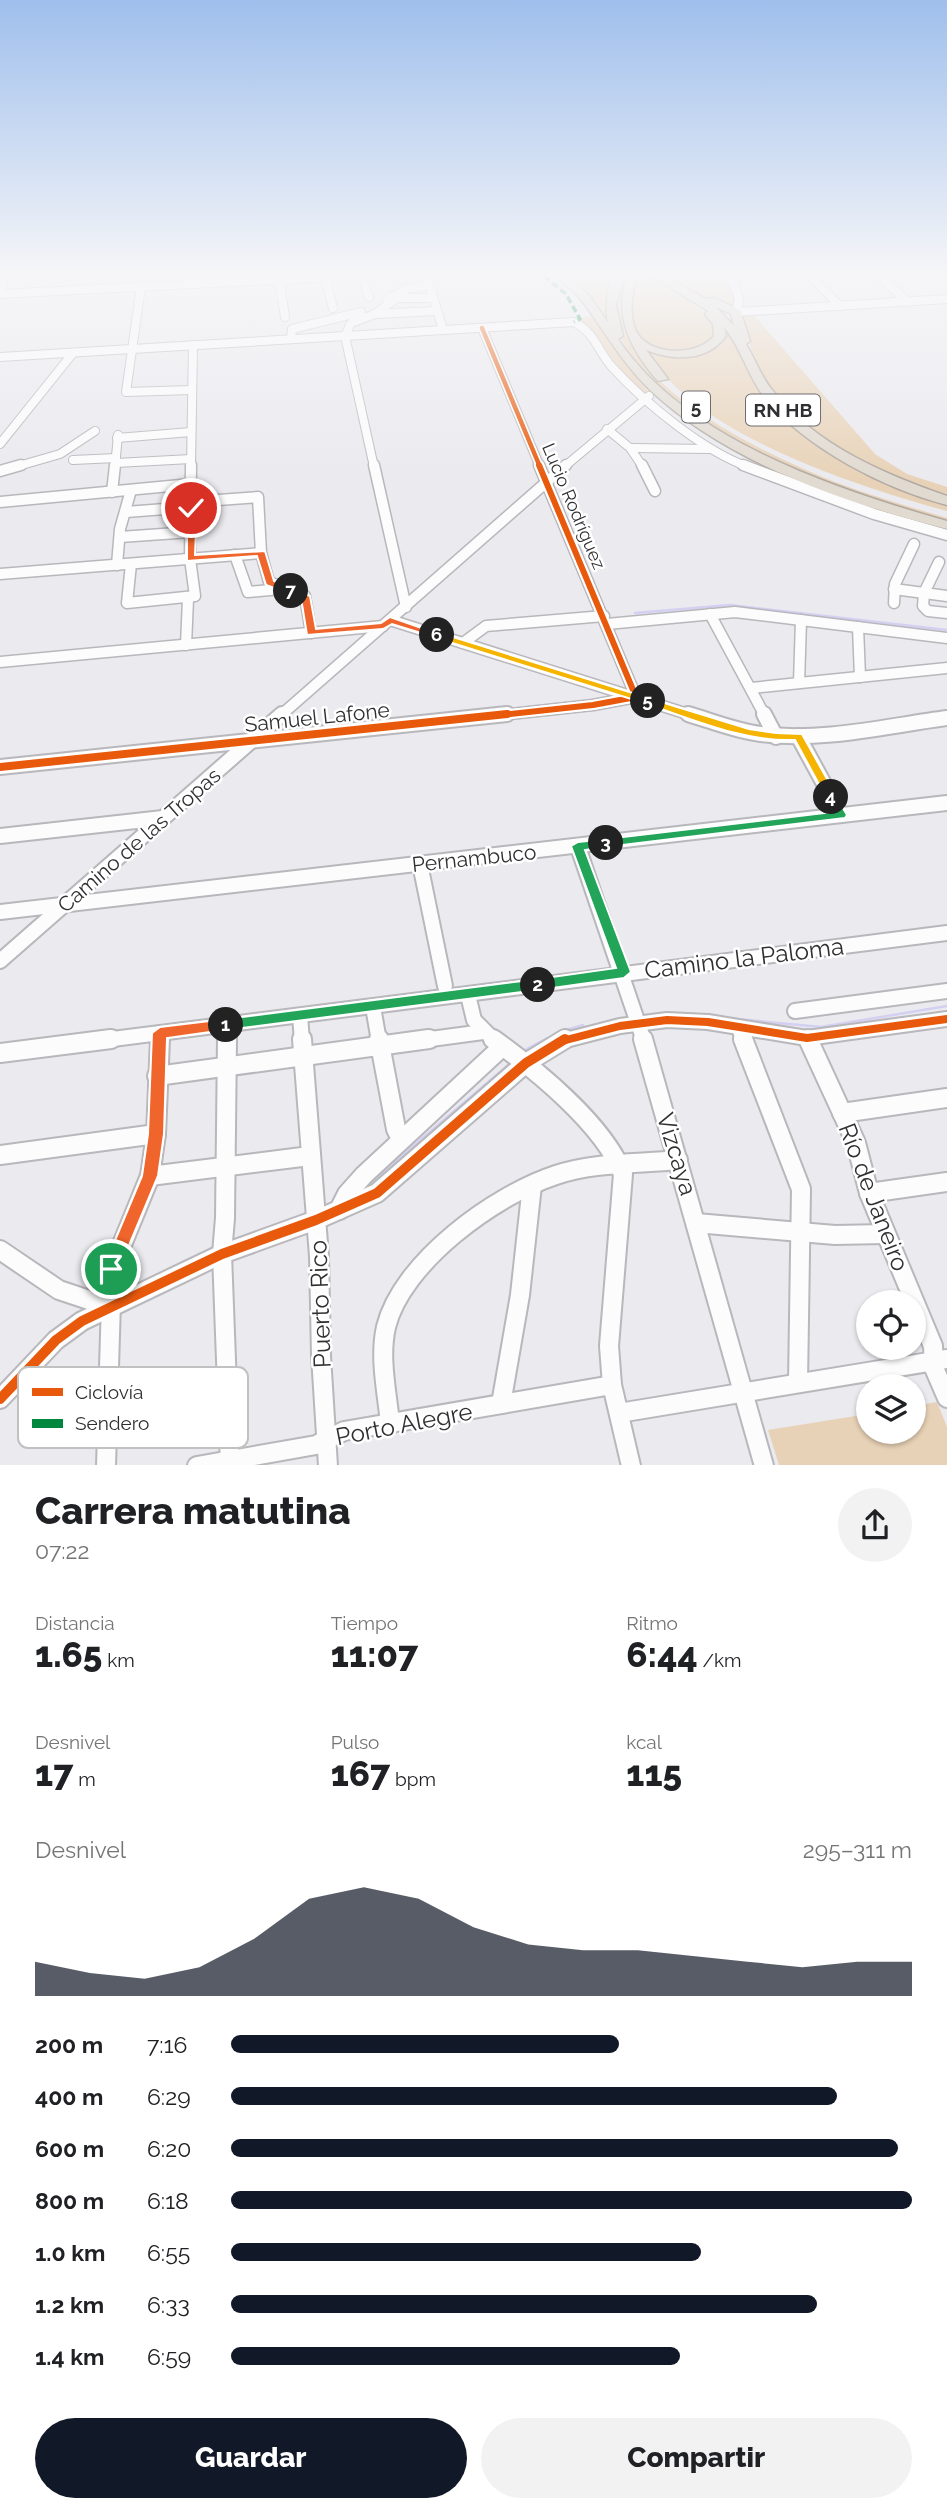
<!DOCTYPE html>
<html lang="es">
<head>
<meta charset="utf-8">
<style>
  body { margin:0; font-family:Raleway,sans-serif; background:#f2f2f2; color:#202124; height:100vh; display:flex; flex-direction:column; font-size:26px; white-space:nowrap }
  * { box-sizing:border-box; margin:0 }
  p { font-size:23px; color:#757577 }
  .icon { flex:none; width:38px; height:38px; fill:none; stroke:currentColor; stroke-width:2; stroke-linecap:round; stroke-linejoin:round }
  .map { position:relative; height:1465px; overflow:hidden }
  .details { display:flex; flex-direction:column; background:#fff; flex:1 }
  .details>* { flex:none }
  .tools { position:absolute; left:856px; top:1290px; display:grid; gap:14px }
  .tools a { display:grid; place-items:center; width:70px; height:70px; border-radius:50%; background:#fff; box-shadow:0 2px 5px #0004; font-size:35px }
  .pin { position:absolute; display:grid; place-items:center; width:60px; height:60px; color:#fff; margin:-30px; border:4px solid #fff; border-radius:50%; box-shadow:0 2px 7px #0007 }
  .km { position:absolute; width:35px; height:35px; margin:-18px; border-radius:50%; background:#222; color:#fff; font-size:19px; line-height:35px; text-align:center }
  .round { display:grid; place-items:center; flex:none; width:74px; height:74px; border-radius:37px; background:#f2f2f2 }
  .overview { display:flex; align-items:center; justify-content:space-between; height:119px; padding:0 35px }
  h1 { font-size:38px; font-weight:800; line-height:52px }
  .figures { display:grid; grid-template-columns:repeat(3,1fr); gap:10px; height:119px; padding:7px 35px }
  .figures div { display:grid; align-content:center }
  .figures b { font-size:35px; font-weight:800 }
  .figures small { font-size:19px; font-weight:400 }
  .figures p { font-size:19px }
  .chart { height:196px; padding:14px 35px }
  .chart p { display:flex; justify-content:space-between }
  .chart svg { width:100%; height:126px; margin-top:7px; fill:#111827; opacity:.7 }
  .action { display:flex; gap:14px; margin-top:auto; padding:14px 35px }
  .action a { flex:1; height:80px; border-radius:42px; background:#111827; color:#fff; font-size:28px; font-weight:800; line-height:80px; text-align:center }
  .action a+a { background:#f2f2f2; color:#202124 }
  ul { padding:0 35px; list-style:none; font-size:23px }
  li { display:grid; grid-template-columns:112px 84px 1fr; align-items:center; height:52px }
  li i { height:18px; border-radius:9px; background:#111827 }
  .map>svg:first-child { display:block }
  .green { fill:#e8d2b7 }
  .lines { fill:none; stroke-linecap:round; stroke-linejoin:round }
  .stream-far1 { stroke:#d3d0f2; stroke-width:2.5 }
  .stream { stroke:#d3d0f2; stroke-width:3.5 }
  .minor-far3-casing { stroke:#b8b7bb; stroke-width:10 }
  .minor-far2-casing { stroke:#b8b7bb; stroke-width:13 }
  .minor-far1-casing { stroke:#b8b7bb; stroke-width:18 }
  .minor-casing { stroke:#b8b7bb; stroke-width:22 }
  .highway-casing { stroke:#b1aaa2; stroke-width:3 }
  .minor-far3 { stroke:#fcfcfd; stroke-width:8 }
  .minor-far2 { stroke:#fcfcfd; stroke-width:10 }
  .minor-far1 { stroke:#fcfcfd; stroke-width:14 }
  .minor { stroke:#fcfcfd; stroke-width:18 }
  .highway { fill:#e1dad0; fill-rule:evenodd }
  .quiet { stroke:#00873e; stroke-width:3.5; stroke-dasharray:7 3.5; stroke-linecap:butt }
  .cycleway-far3-casing { stroke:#fff; stroke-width:7 }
  .cycleway-far2-casing { stroke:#fff; stroke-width:10 }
  .cycleway-far1-casing { stroke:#fff; stroke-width:12 }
  .cycleway-casing { stroke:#fff; stroke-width:15 }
  .cycleway-far3 { stroke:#e8590c; stroke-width:4.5 }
  .cycleway-far2 { stroke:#e8590c; stroke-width:6 }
  .cycleway-far1 { stroke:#e8590c; stroke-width:8 }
  .cycleway { stroke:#e8590c; stroke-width:10 }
  .split-1 { fill:#f0652b; stroke:#fff; stroke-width:2 }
  .split-2 { fill:#22a559; stroke:#fff; stroke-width:2 }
  .split-3 { fill:#22a559; stroke:#fff; stroke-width:2 }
  .split-4 { fill:#22a559; stroke:#fff; stroke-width:2 }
  .split-5 { fill:#f5b400; stroke:#fff; stroke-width:2 }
  .split-6 { fill:#f5b400; stroke:#fff; stroke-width:2 }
  .split-7 { fill:#f0652b; stroke:#fff; stroke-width:2 }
  .split-8 { fill:#f0652b; stroke:#fff; stroke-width:2 }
  .split-9 { fill:#f5b400; stroke:#fff; stroke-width:2 }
  .labels { text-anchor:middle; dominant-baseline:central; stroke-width:5; stroke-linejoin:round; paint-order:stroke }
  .far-street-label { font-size:18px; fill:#303033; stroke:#fff }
  .shield { fill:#fff; stroke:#6e6e70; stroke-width:2 }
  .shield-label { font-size:19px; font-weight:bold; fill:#303033 }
  .street-label { font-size:21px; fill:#303033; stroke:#fff }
  .near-street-label { font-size:24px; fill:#303033; stroke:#fff }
  .key { fill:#fff; stroke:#c1c1c2; stroke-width:2 }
  .key-label { font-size:19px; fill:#303033 }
</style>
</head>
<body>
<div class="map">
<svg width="947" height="1466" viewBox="0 0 947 1466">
  <rect width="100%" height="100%" fill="#eaeaef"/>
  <!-- green -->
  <g class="green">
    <polygon points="565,276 614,276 606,296 608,321 586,292"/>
    <path d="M622,276H628C582,368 756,449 820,476C861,493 904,505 947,518V522C862,496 566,405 622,276Z"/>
    <path d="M636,276C661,274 707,310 717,331L709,345C649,359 619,342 636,276Z"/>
    <path d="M652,276L670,283L715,315L734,340L758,387L818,442L947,504V511C860,487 727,444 665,376C657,367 649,357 642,347L657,352L711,349L724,336L709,310Z"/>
    <polygon points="662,276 729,276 735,296 735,307 727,307"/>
    <path d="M752,313L875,454L907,474L947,487V497C882,473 804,442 765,381C753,361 748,338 741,316Z"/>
    <path d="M586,317L597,318L623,361L650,394H646C617,375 605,340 576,321Z"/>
    <polygon points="937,1402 947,1427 947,1465 779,1465 768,1430 868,1414 868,1432 914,1432 914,1406"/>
  </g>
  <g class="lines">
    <!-- stream-far1 -->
    <g class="stream-far1">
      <polyline points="635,613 730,605 947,630"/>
      <polyline points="683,1014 821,1027 947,1006"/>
      <polyline points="563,1031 583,1025"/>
      <polyline points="543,1041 551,1037"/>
    </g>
    <!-- stream -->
    <g class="stream">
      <polyline points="526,1050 547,1039"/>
      <polyline points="367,1186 510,1064"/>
    </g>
    <!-- minor-far3 casing -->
    <g class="minor-far3-casing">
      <g id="minor-far3">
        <polyline points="362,276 369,297"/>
        <polyline points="427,276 443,330"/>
        <polyline points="731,276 739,299 736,312 947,299"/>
        <polyline points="810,276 840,306"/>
        <polyline points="879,276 908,302"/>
        <polyline points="325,277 333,308"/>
        <polyline points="279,279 285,317"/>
        <polyline points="141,287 126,392 192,390"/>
        <polyline points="0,290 5,276"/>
        <polyline points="0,294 346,276"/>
        <polyline points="390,298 432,298"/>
        <polyline points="387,300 406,289 429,285"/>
        <polyline points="375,314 436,311"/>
        <polyline points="482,328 540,467"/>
        <polyline points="291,339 292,329 361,312"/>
        <path d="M0,357L574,322C597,335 596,349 612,367C645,403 702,450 748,467"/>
        <polyline points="607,429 630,448 643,467"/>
        <polyline points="117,438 191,432"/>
        <polyline points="0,444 73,353"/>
        <polyline points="632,448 709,449"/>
        <polyline points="73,460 116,458"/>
        <polyline points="116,463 191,459"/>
        <polyline points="15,467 60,454 95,431"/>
        <polyline points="115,467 118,435"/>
        <polyline points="191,467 193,345"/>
        <polyline points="374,467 345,336 351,323 375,314 394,300"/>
        <polyline points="564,467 649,396"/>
      </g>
    </g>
    <!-- minor-far2 casing -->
    <g class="minor-far2-casing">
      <g id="minor-far2">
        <polyline points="374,465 406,607"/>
        <polyline points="642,465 655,491"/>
        <polyline points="743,465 874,514 947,535"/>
        <polyline points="0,471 21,465"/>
        <polyline points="112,492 115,465"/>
        <polyline points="0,502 191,484"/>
        <polyline points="191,502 258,497 261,553 269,582 305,596 311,633"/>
        <polyline points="126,512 191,507"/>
        <polyline points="120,537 191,532"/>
        <polyline points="235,555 248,592 281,589"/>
        <polyline points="939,562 924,593 923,606 928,611 947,613"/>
        <polyline points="131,564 127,603 195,596 190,559 191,465"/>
        <polyline points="117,565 120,529 131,490"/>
        <polyline points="0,574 261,553"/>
        <polyline points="894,589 947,596"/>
        <polyline points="894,603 895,584 914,544"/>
        <polyline points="710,614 765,716"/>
        <polyline points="390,620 694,716"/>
        <polyline points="607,624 735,612 947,638"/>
        <polyline points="858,627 860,677"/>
        <polyline points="463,643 486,626 604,616"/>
        <polyline points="186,645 188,599"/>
        <polyline points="0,662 383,626"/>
        <polyline points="799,683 801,620"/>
        <polyline points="751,688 947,668"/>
        <polyline points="280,716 566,465"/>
        <polyline points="491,716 593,705 636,697 539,465"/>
      </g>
    </g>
    <!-- minor-far1 casing -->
    <g class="minor-far1-casing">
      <g id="minor-far1">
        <path d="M688,714C712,721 736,731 761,734C822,742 886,726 947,718"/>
        <polyline points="764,714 776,737"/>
        <polyline points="798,736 841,815"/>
        <polyline points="0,767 507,714"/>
        <polyline points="0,836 163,818"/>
        <polyline points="578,847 644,1041"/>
        <polyline points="420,864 445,986"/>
        <polyline points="0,912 947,803"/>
        <polyline points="0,961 282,714"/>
        <polyline points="468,995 474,1020 495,1041"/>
        <polyline points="373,1007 379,1041"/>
        <polyline points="795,1011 947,991"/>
        <polyline points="300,1016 302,1041"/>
        <polyline points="739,1028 744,1041"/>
        <polyline points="807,1038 808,1041"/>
        <polyline points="97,1041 947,933"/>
        <polyline points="160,1041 160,1033"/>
        <polyline points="227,1041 227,1025"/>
        <polyline points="416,1041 483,1032"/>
        <polyline points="562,1041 620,1026 667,1020 708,1022 807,1038 947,1019"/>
      </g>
    </g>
    <!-- minor casing -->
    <g class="minor-casing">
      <g id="minor">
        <polyline points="227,1039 225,1218 222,1254 230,1466"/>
        <polyline points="302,1039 319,1256 321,1356 328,1466"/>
        <polyline points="379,1039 396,1129 401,1139"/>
        <path d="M493,1039C536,1070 603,1124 623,1174L609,1346L612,1385L631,1466"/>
        <polyline points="643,1039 764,1466"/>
        <polyline points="743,1039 801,1189 798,1383"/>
        <polyline points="808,1039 856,1143 869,1193 933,1346 934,1368 947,1398"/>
        <polyline points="0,1053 111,1039"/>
        <polyline points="157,1076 429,1039"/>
        <polyline points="842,1113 947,1098"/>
        <polyline points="0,1155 156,1134"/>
        <polyline points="150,1176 310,1156"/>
        <polyline points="869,1193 947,1182"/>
        <polyline points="339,1210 347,1194 364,1175 502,1047"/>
        <polyline points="696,1223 835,1235 885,1234"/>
        <polyline points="0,1250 59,1290 110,1307"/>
        <polyline points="0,1399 56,1340 82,1321 222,1254 316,1220 377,1193 526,1063 565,1039"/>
        <polyline points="501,1404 520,1295 532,1185"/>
        <polyline points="619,1413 947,1359"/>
        <path d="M390,1423C387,1392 379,1358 386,1327C402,1262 495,1195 556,1175C595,1162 638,1164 678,1160"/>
        <polyline points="106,1466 112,1269 150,1176 156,1134 160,1039"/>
        <polyline points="197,1466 316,1445 344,1431 612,1385"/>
      </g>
    </g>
    <!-- highway casing -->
    <g class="highway-casing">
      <g id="highway">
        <path d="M556,276H566L589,295L608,323C605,306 607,291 613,276H623L616,306L623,336L618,339C684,439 837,490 947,521V529C847,504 726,462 650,390C623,364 605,332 583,302C576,292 564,285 556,276Z"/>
        <path d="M627,276H637C632,293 628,313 636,331C649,357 698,356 714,336L713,324L705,314L708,311L652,276H664L706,299L714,298L740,310L750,341L746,344C755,359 761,377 773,391C815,445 884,474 947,496V505C885,489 805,448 764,397C748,376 741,348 724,327L726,336C707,362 673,361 646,350L668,379L658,381C631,350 613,317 627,276ZM716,307L731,314L734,326Z"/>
      </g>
    </g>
    <!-- minor-far3 -->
    <use href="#minor-far3" class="minor-far3"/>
    <!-- minor-far2 -->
    <use href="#minor-far2" class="minor-far2"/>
    <!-- minor-far1 -->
    <use href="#minor-far1" class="minor-far1"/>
    <!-- minor -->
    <use href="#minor" class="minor"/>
    <!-- highway -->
    <use href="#highway" class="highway"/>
    <!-- quiet -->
    <polyline class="quiet" points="544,276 566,294 580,319 574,322"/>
    <!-- cycleway-far3 casing -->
    <g class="cycleway-far3-casing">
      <polyline id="cycleway-far3" points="482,328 540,467"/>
    </g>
    <!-- cycleway-far2 casing -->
    <g class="cycleway-far2-casing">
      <polyline id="cycleway-far2" points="491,716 593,705 636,697 539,465"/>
    </g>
    <!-- cycleway-far1 casing -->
    <g class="cycleway-far1-casing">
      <g id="cycleway-far1">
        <polyline points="0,767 507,714"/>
        <polyline points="562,1041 620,1026 667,1020 708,1022 807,1038 947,1019"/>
      </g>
    </g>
    <!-- cycleway casing -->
    <g class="cycleway-casing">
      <polyline id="cycleway" points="0,1399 56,1340 82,1321 222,1254 316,1220 377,1193 526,1063 565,1039"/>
    </g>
    <!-- cycleway-far3 -->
    <use href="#cycleway-far3" class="cycleway-far3"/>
    <!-- cycleway-far2 -->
    <use href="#cycleway-far2" class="cycleway-far2"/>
    <!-- cycleway-far1 -->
    <use href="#cycleway-far1" class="cycleway-far1"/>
    <!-- cycleway -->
    <use href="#cycleway" class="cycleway"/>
  </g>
  <!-- sky -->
  <linearGradient id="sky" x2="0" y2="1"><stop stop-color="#9fbfec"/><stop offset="0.57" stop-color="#f6f6f8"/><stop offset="1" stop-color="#f6f6f8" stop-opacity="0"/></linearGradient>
  <rect width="947" height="481" fill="url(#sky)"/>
  <!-- split-1 -->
  <polygon class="split-1" points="226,1019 233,1025 231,1029 167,1038 164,1134 158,1176 117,1274 111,1277 105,1274 103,1269 142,1176 148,1134 152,1033 160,1027"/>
  <!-- split-2 -->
  <polygon class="split-2" points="538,979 545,985 538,990 226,1030 219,1025 226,1019"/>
  <!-- split-3 -->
  <polygon class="split-3" points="606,839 611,840 611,846 585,850 631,972 624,978 538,990 533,989 533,981 538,979 616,968 571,846 578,842"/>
  <!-- split-4 -->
  <polygon class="split-4" points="831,793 835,794 847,815 845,818 606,847 600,843 606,839 833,812 825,797"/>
  <!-- split-5 -->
  <path class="split-5" d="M648,698L749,729L776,733L802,734L837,797L831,801L827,799L795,740C743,742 692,719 644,703V699Z"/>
  <!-- split-6 -->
  <polygon class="split-6" points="437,632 652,699 653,701 644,703 433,637 433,633"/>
  <!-- split-7 -->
  <polygon class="split-7" points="291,588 310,596 316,629 381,623 390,617 442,635 437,638 392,624 383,629 307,635 301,598 288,593 288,589"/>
  <!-- split-8 -->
  <polygon class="split-8" points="191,528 196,531 195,555 265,551 274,581 296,591 291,594 266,585 257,556 187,561 187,531"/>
  <!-- split-9 -->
  <polygon class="split-9" points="191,505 195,508 196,531 191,534 187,531 186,508"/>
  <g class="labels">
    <!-- far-street labels -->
    <g class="far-street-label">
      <text transform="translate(574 506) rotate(67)">Lucio Rodríguez</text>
    </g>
    <!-- shield labels -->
    <g class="shield">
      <rect x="682" y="391.5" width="28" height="31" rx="5"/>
      <rect x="746" y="394.5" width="74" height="31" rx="5"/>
    </g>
    <g class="shield-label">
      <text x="696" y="407">5</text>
      <text x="783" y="410">RN HB</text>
    </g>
    <!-- street labels -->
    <g class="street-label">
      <text transform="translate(317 717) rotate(-6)">Samuel Lafone</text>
      <text transform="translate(139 840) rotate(-41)">Camino de las Tropas</text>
      <text transform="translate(474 858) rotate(-6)">Pernambuco</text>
    </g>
    <!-- near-street labels -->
    <g class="near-street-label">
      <text transform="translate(744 958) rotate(-7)">Camino la Paloma</text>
      <text transform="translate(677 1154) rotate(73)">Vizcaya</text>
      <text transform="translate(874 1197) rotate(69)">Río de Janeiro</text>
      <text transform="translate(320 1304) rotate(-92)">Puerto Rico</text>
      <text transform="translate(404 1424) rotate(-11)">Porto Alegre</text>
    </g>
  </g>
  <!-- legend -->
  <rect x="18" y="1367" width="230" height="81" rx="10" class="key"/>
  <rect x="32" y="1388" width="31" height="8" fill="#e8590c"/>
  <rect x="32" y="1419" width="31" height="9" fill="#00873e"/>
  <g class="key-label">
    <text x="75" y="1399">Ciclovía</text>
    <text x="75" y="1430">Sendero</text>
  </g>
</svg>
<div class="tools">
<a><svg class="icon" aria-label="locate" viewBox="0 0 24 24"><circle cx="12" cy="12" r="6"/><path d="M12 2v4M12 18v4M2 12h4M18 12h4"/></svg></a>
<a><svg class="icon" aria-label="layers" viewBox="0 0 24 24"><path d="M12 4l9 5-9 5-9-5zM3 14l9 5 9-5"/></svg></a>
</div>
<div class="pin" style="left:111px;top:1269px;background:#1e9e55"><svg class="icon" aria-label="arrive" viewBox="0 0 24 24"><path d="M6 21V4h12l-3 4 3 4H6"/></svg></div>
<div class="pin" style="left:191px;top:508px;background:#d93025"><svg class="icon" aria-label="check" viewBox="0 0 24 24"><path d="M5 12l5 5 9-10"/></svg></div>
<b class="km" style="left:226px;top:1025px">1</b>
<b class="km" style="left:538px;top:985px">2</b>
<b class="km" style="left:606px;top:843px">3</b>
<b class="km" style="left:831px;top:797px">4</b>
<b class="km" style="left:648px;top:701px">5</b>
<b class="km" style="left:437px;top:635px">6</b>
<b class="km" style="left:291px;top:591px">7</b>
</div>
<section class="details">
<div class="overview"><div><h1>Carrera matutina</h1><p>07:22</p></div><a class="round"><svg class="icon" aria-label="share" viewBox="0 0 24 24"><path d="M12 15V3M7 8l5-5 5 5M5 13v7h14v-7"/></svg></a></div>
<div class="figures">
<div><p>Distancia</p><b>1.65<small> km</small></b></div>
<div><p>Tiempo</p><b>11:07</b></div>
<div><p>Ritmo</p><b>6:44<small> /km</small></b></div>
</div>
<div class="figures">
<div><p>Desnivel</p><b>17<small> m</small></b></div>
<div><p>Pulso</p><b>167<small> bpm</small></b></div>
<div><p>kcal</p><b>115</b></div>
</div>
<div class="chart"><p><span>Desnivel</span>295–311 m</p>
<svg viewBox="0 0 160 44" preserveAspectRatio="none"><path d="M0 44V32L10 36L20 38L30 34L40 24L50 10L60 6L70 10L80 20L90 26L100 28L110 28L120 30L130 32L140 34L150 32L160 32V44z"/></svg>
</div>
<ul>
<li><b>200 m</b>7:16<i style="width:57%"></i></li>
<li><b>400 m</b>6:29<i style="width:89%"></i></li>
<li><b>600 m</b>6:20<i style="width:98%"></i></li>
<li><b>800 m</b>6:18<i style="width:100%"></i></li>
<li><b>1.0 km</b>6:55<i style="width:69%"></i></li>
<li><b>1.2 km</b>6:33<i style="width:86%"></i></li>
<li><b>1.4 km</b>6:59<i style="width:66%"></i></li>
</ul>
<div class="action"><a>Guardar</a><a>Compartir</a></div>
</section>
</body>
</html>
